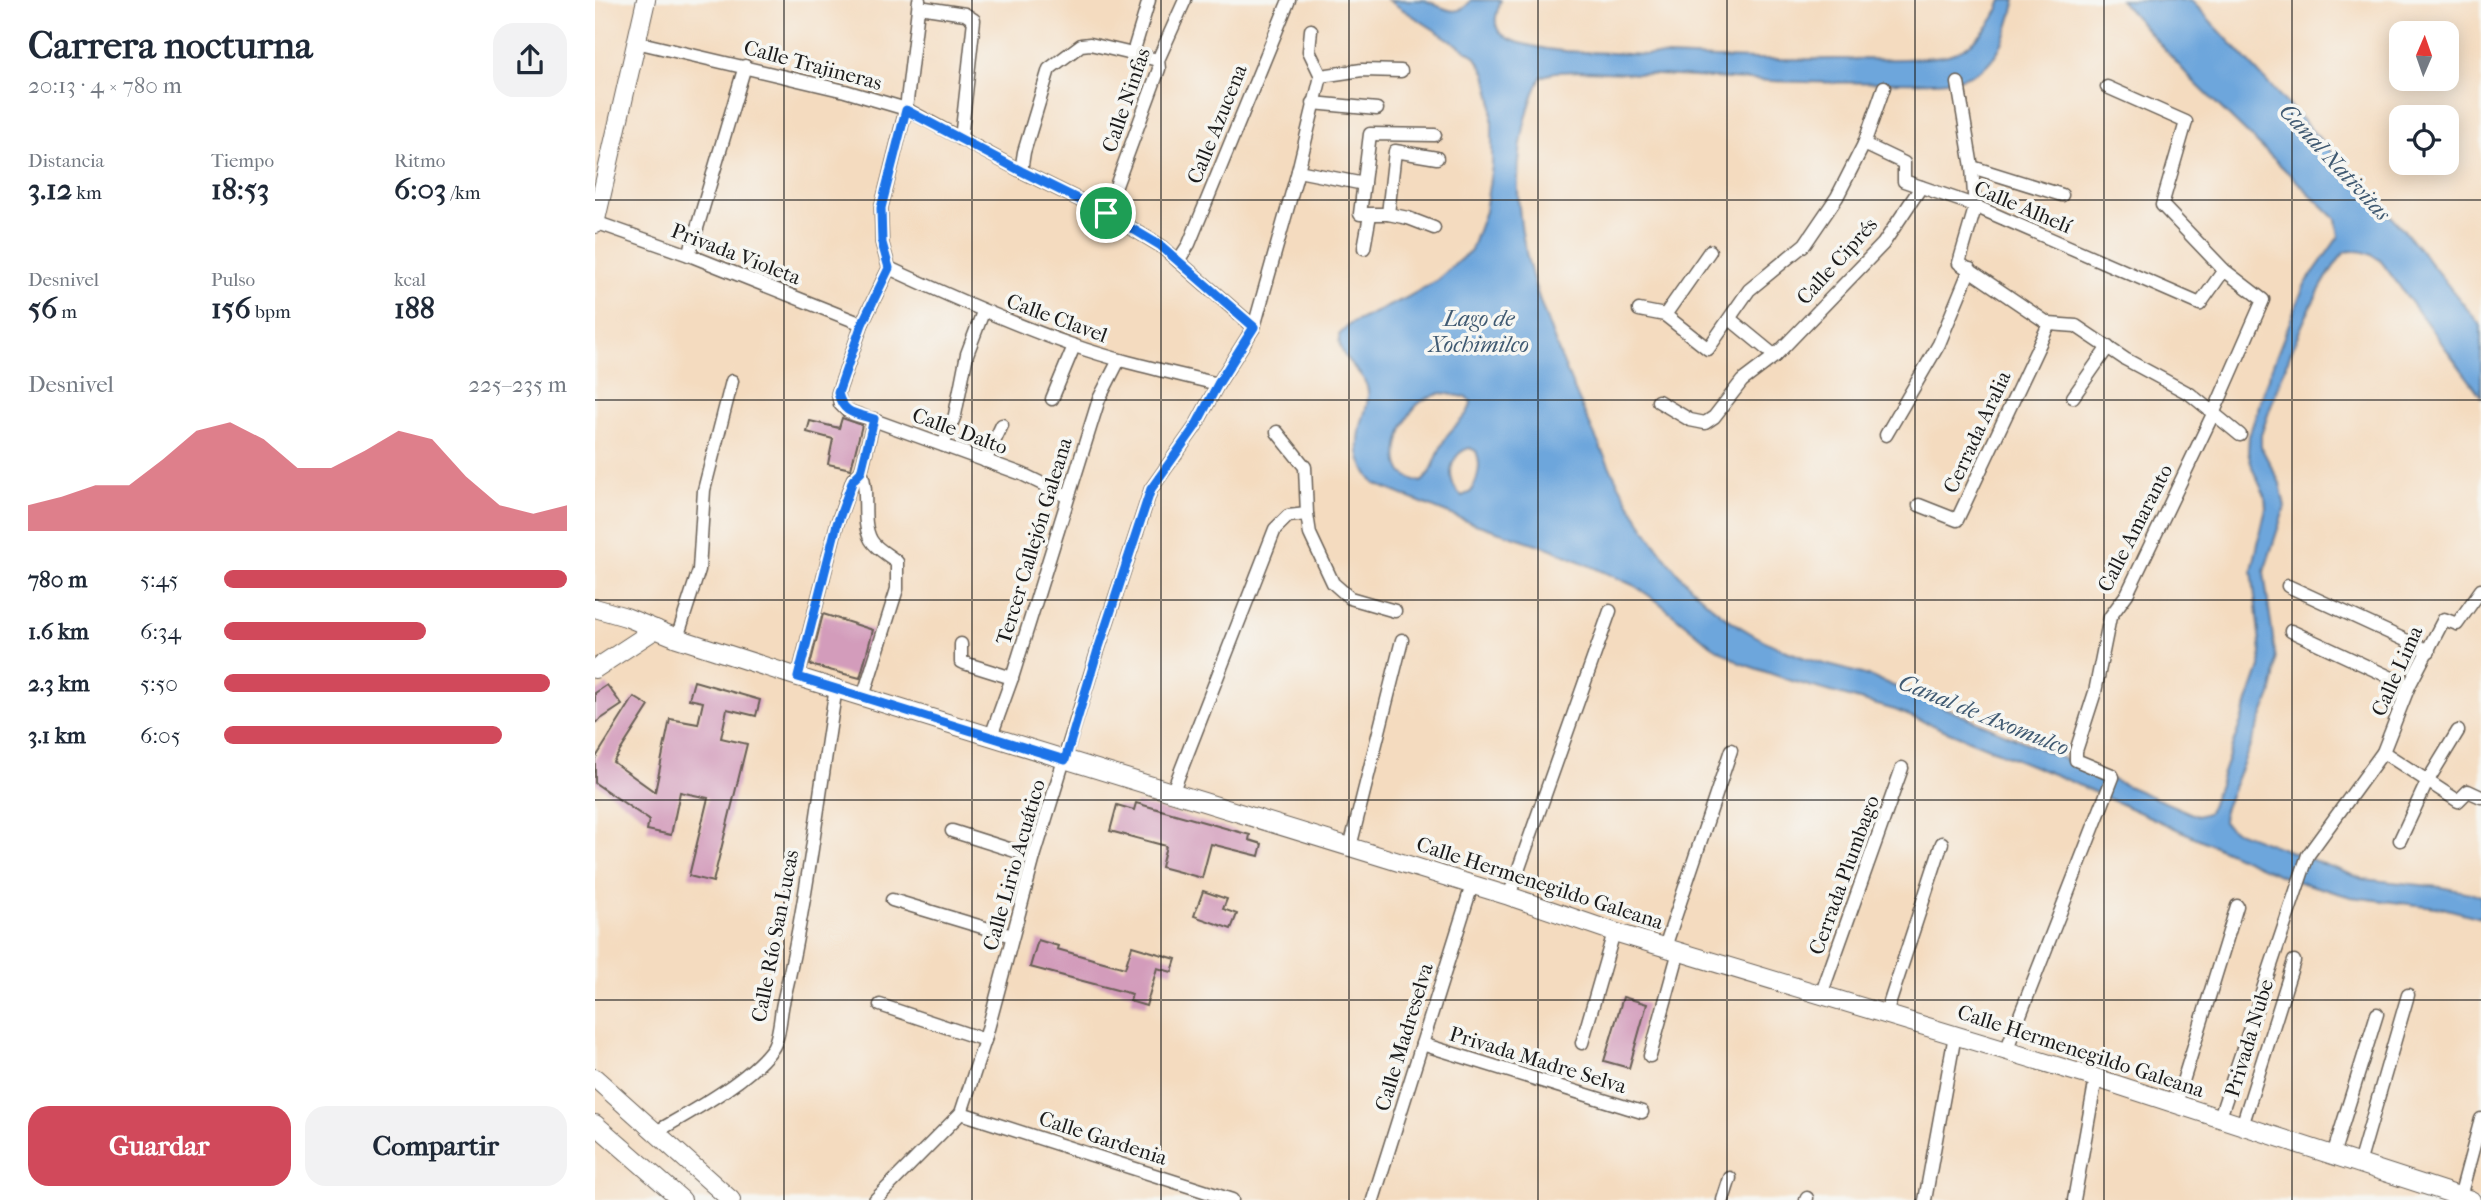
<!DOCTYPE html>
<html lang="es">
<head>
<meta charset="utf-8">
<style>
  body { margin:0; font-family:"IM FELL French Canon",serif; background:#f2f2f3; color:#1f2937; height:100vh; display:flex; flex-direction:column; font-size:26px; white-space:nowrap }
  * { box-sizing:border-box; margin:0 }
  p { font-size:23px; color:#747a83 }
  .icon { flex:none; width:38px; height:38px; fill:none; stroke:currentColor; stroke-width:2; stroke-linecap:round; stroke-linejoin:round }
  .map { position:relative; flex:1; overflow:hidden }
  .details { display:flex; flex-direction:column; background:#fff; width:595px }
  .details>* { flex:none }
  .needle { width:46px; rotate:2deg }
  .controls { position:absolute; left:1794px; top:21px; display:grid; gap:14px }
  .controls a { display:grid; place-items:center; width:70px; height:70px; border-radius:14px; background:#fff; box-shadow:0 4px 18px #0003; font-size:35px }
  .pin { position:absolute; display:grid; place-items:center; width:60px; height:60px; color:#fff; margin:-30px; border:4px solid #fff; border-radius:50%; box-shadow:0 2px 7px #0007 }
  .round { display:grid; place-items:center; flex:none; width:74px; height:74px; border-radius:21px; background:#f2f2f3 }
  .overview { display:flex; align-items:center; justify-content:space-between; height:119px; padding:0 28px }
  h1 { font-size:38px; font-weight:800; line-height:52px }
  .figures { display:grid; grid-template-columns:repeat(3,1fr); gap:10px; height:119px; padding:7px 28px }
  .figures div { display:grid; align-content:center }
  .figures b { font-size:30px; font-weight:800 }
  .figures small { font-size:19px; font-weight:400 }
  .figures p { font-size:19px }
  .chart { height:196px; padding:14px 28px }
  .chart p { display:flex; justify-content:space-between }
  .chart svg { width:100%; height:126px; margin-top:7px; fill:#d1495b; opacity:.7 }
  .cta { display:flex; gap:14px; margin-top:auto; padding:14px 28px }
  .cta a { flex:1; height:80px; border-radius:21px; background:#d1495b; color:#fff; font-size:28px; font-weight:800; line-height:80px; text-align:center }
  .cta a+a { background:#f2f2f3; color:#1f2937 }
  ul { padding:0 28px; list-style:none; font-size:23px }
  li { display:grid; grid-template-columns:112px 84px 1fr; align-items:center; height:52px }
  li i { height:18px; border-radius:9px; background:#d1495b }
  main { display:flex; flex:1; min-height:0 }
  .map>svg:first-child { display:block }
  .water { fill:#6da6dc; stroke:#44617c; stroke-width:2; fill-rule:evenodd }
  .building { fill:#d39cbb }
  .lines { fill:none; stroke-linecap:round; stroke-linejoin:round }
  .street-casing { stroke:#685f55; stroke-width:15 }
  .secondary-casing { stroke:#685f55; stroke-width:20 }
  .street { stroke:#fff; stroke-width:12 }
  .secondary { stroke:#fff; stroke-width:18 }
  .route-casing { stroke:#fff; stroke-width:14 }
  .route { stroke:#1a73e8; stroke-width:9 }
  .grid { fill:none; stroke:#1c1c1c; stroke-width:2; stroke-opacity:0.55 }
  .labels { text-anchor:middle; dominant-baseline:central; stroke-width:7; stroke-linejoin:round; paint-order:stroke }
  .street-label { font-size:21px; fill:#1c1c1c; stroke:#f6f6f2 }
  .water-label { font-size:23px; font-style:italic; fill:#405a72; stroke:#f6f6f2 }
</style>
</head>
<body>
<main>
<section class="details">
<div class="overview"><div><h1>Carrera nocturna</h1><p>20:13 · 4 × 780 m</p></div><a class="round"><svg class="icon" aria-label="share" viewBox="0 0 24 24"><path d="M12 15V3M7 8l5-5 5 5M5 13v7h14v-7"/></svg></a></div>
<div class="figures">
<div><p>Distancia</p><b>3.12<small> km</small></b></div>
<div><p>Tiempo</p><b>18:53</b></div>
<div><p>Ritmo</p><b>6:03<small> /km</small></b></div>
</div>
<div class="figures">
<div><p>Desnivel</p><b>56<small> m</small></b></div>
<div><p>Pulso</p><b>156<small> bpm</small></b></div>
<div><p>kcal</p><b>188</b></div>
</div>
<div class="chart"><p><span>Desnivel</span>225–235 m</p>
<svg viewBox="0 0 160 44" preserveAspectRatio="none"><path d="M0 44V35L10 32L20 28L30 28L40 19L50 9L60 6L70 12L80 22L90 22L100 16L110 9L120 12L130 25L140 35L150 38L160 35V44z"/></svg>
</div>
<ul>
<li><b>780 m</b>5:45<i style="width:100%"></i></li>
<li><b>1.6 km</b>6:34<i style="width:59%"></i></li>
<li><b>2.3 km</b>5:50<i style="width:95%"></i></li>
<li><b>3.1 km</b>6:05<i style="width:81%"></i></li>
</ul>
<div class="cta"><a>Guardar</a><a>Compartir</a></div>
</section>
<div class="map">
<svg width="1886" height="1200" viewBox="0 0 1886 1200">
  <rect width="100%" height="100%" fill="#f6f6f2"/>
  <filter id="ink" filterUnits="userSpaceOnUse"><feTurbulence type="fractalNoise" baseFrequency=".0143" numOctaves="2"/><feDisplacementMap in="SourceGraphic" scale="14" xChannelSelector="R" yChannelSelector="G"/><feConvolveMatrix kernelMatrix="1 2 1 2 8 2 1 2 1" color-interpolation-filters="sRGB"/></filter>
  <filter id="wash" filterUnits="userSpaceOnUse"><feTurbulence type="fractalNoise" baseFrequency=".00686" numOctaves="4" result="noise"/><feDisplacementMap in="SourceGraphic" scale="28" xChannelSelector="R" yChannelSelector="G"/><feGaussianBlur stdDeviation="1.57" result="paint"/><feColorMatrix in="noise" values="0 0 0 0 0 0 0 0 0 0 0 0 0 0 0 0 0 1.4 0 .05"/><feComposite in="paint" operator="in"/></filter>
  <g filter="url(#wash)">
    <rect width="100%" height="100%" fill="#f4dbbf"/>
    <!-- water -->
    <path class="water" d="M793,0C804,0 819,0 829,0C844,4 862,22 876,0H906C902,12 896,25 907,34C918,44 939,46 952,49C978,53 1006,52 1032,54C1102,58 1171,60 1241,59C1273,59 1322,61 1353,55C1377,49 1400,23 1407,0H1421C1414,25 1408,55 1385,70C1360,86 1325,82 1296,82C1194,85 1093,76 991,71L960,72L946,77C926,117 919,173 925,217C930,265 948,311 965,355C997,433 1040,534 1102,593C1134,625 1183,651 1226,663C1247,669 1267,673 1287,681L1602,816L1612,813L1616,807L1665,667L1666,653L1657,570L1671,508L1670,496L1658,470L1653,452L1654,436L1675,372L1709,286L1744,236L1741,219L1598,81L1525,0H1596L1807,228L1886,326V396L1785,260C1773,252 1764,249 1750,252C1713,295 1685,380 1666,435V447L1685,483L1690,507L1669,572L1681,660L1680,678L1676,695L1629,810L1628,822L1636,829L1768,879L1845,887L1886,895V918L1848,908L1756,897L1691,878L1470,779L1300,710L1197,681L1145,663L1112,642L1062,601L1040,586L957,549L874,522L780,484C761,463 761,444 768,418C771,409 774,401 773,391C770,369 743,363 744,335L755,324L809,299L841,281L876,250L890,211L897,166V100L891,74L880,56ZM847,393L870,397L876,401C876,415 859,425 851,437C842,451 840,472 826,482C820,480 811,477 807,472C795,455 809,418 822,405C829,398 838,396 847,393ZM875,448L881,451C887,464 883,479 876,492L867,496C850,483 853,453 875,448Z"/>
    <g id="blocks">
      <!-- building -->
      <g class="building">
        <polygon points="247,418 267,425 256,469 233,464 238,439 212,432 215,421 244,428"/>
        <polygon points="228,614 278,630 265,678 215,665"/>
        <polygon points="99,681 165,700 161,716 132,709 126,738 152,744 118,882 94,876 113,798 85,792 76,835 52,830 54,820 0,783 0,759 39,697 54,706 18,762 60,792 75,719 103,724 108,702 94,699"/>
        <polygon points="12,685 27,705 0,723 0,693"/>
        <polygon points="541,803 655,835 654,840 667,844 664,856 616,844 607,878 566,867 571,846 515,831 522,805 539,810"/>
        <polygon points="608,891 632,899 628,909 642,914 636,929 599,916"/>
        <polygon points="443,940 463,946 462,949 530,968 537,946 581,959 577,972 562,968 551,1006 535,1001 537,994 435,967"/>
        <polygon points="1028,997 1052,1004 1034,1068 1009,1061"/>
      </g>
    </g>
  </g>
  <g filter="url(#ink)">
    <use href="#blocks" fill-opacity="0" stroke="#685f55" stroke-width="2"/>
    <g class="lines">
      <!-- street casing -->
      <g class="street-casing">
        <g id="street">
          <polyline points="324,0 311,109 286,208 287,243 294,268 267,324 243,393 245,404 251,410 427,474 472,496"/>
          <polyline points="324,7 370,14 379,20 366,139"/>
          <polyline points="41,42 250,91 311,109 426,171 511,213 566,246 659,327"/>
          <polyline points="538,53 554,0"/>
          <polyline points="726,76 767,70 806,71"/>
          <polyline points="1363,83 1377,167 1380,208 1364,263 1454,324 1481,326 1530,359 1595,394 1645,435"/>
          <polyline points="718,103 782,109"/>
          <polyline points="1269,144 1309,163 1309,181 1373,203 1605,304 1629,270"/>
          <polyline points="1377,167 1467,195"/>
          <polyline points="426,171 429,152 454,69 486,45 495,44 563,60"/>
          <polyline points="703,171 769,184"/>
          <polyline points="511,213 564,69 563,60 590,0"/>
          <polyline points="793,214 800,151 842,158"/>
          <polyline points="0,222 94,255 267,324"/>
          <polyline points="839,228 813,218 793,214 765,214 775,134 840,135"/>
          <polyline points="769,248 775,215"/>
          <polyline points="94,255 150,66"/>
          <polyline points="583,261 594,244 694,0"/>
          <path d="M294,268C354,296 415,323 477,345C525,362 574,372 623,384"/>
          <polyline points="1044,310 1070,315 1113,349 1154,290 1210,244 1242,197 1269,144 1289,87"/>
          <polyline points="1070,315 1115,251"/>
          <polyline points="1135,319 1180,356"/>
          <polyline points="1478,397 1513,347"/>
          <polyline points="457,399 479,346"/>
          <polyline points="1063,401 1095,420 1110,423 1119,417 1147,381 1180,356 1288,244 1326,187"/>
          <polyline points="682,432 710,467 712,514 715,534 738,583 755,598 800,611"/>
          <polyline points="1291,435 1344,344 1375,269"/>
          <polyline points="348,445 360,415 372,354 388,312"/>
          <polyline points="390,461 407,425"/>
          <polyline points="266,472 279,419"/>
          <polyline points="1324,505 1362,520 1454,324"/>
          <polyline points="1693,586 1834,651"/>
          <polyline points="1696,631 1814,686"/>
          <polyline points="82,638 104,570 109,490 137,381"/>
          <polyline points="366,644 366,662 417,678"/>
          <path d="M203,677L242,524L258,479L266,472C275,493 265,520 276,540C281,549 294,555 302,562V589L268,697"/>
          <polyline points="396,736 417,678 504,399 524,360"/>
          <polyline points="1788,752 1863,801 1873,791 1886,797"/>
          <polyline points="577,793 680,529 693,516 712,514"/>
          <polyline points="357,831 439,857"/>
          <polyline points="1805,840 1832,782 1863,731"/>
          <polyline points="755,847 807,640"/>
          <polyline points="914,896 1015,611"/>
          <polyline points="297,900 417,936"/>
          <polyline points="1070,947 1136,750"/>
          <polyline points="1226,995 1307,768"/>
          <polyline points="285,1005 390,1040"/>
          <polyline points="1291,1014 1347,843"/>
          <polyline points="987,1043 1019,932"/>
          <polyline points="827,1044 1047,1112"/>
          <polyline points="1411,1051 1518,777 1517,775 1481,760 1481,751 1500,692 1515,617 1532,594 1618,414 1668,300 1629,270 1567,205 1591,122 1512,87"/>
          <polyline points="1055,1056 1084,951"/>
          <polyline points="1581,1104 1642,906"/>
          <polyline points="366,1113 637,1200"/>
          <polyline points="1624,1120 1713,855 1788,752 1814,686 1849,619 1862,624 1886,590"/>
          <polyline points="1647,1126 1699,961"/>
          <path d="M61,1132C97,1111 152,1082 177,1049C185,1038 185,1016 188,1003C213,899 224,793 241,688"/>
          <polyline points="1738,1155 1782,1014"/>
          <polyline points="1764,1164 1813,995"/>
          <polyline points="1865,1197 1886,1119"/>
          <polyline points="280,1200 366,1113 390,1040 439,857 502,653 556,489 600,427 623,384 659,327 703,171 726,76 714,51 716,30"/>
          <polyline points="778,1200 877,885"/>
          <polyline points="1128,1200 1135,1178"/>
          <polyline points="1211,1200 1212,1198"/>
          <polyline points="1330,1200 1360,1035"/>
          <polyline points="1479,1200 1501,1078"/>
        </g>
      </g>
      <!-- secondary casing -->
      <g class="secondary-casing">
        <g id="secondary">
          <polyline points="0,224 51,0"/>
          <polyline points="0,608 31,617 82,638 203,677 914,896 1019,932 1501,1078 1876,1200"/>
          <polyline points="0,669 61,629"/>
          <polyline points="0,1078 136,1200"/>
          <polyline points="0,1124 87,1200"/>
        </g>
      </g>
      <!-- street -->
      <use href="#street" class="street"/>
      <!-- secondary -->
      <use href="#secondary" class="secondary"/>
    </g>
  </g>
  <g class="lines" filter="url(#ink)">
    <!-- route casing -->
    <g class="route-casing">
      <path id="route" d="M311,110L426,171L511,213L566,246L659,327L623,384L600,427L556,489L502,653L470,760L203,677L242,524L258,480L266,472L279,419C260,413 248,414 243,393L267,324L294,268L287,243L286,208Z"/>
    </g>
    <!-- route -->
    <use href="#route" class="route"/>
  </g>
  <!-- grid -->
  <path class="grid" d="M189,0V1200M377,0V1200M566,0V1200M754,0V1200M943,0V1200M1132,0V1200M1320,0V1200M1509,0V1200M1697,0V1200M0,200H1886M0,400H1886M0,600H1886M0,800H1886M0,1000H1886"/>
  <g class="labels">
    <!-- street labels -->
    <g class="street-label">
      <text transform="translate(218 65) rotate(15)">Calle Trajineras</text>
      <text transform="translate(531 100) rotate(-71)">Calle Ninfas</text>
      <text transform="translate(622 124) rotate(-68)">Calle Azucena</text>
      <text transform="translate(1428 207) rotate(23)">Calle Alhelí</text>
      <text transform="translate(141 254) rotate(21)">Privada Violeta</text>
      <text transform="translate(1242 261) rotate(-48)">Calle Ciprés</text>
      <text transform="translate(462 318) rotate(20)">Calle Clavel</text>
      <text transform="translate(365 431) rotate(20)">Calle Dalto</text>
      <text transform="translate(1382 432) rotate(-65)">Cerrada Aralia</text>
      <text transform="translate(1540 528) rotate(-63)">Calle Amaranto</text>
      <text transform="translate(439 541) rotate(-73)">Tercer Callejón Galeana</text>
      <text transform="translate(1802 671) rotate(-66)">Calle Lima</text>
      <text transform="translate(419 865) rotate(-74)">Calle Lirio Acuático</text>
      <text transform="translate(1249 875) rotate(-70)">Cerrada Plumbago</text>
      <text transform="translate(945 883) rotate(18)">Calle Hermenegildo Galeana</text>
      <text transform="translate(180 936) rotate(-79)">Calle Río San Lucas</text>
      <text transform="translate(809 1037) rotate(-73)">Calle Madreselva</text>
      <text transform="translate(1654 1038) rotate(-73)">Privada Nube</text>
      <text transform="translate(1486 1051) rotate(18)">Calle Hermenegildo Galeana</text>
      <text transform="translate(943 1060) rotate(17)">Privada Madre Selva</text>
      <text transform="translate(508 1138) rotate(18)">Calle Gardenia</text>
    </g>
    <!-- water labels -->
    <g class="water-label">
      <text transform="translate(1740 162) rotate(47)">Canal Nativitas</text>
      <text x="884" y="318">Lago de<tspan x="884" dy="26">Xochimilco</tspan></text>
      <text transform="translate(1389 715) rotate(22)">Canal de Axomulco</text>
    </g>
  </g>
</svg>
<div class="controls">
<a><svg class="needle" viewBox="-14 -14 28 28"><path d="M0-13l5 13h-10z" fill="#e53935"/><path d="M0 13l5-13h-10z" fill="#747a83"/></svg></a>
<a><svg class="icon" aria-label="locate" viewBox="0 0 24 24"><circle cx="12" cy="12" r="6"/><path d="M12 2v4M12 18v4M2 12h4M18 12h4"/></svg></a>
</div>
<div class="pin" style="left:511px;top:213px;background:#1e9e55"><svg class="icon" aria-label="arrive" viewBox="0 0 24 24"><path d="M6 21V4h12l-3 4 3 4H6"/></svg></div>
</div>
</main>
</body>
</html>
